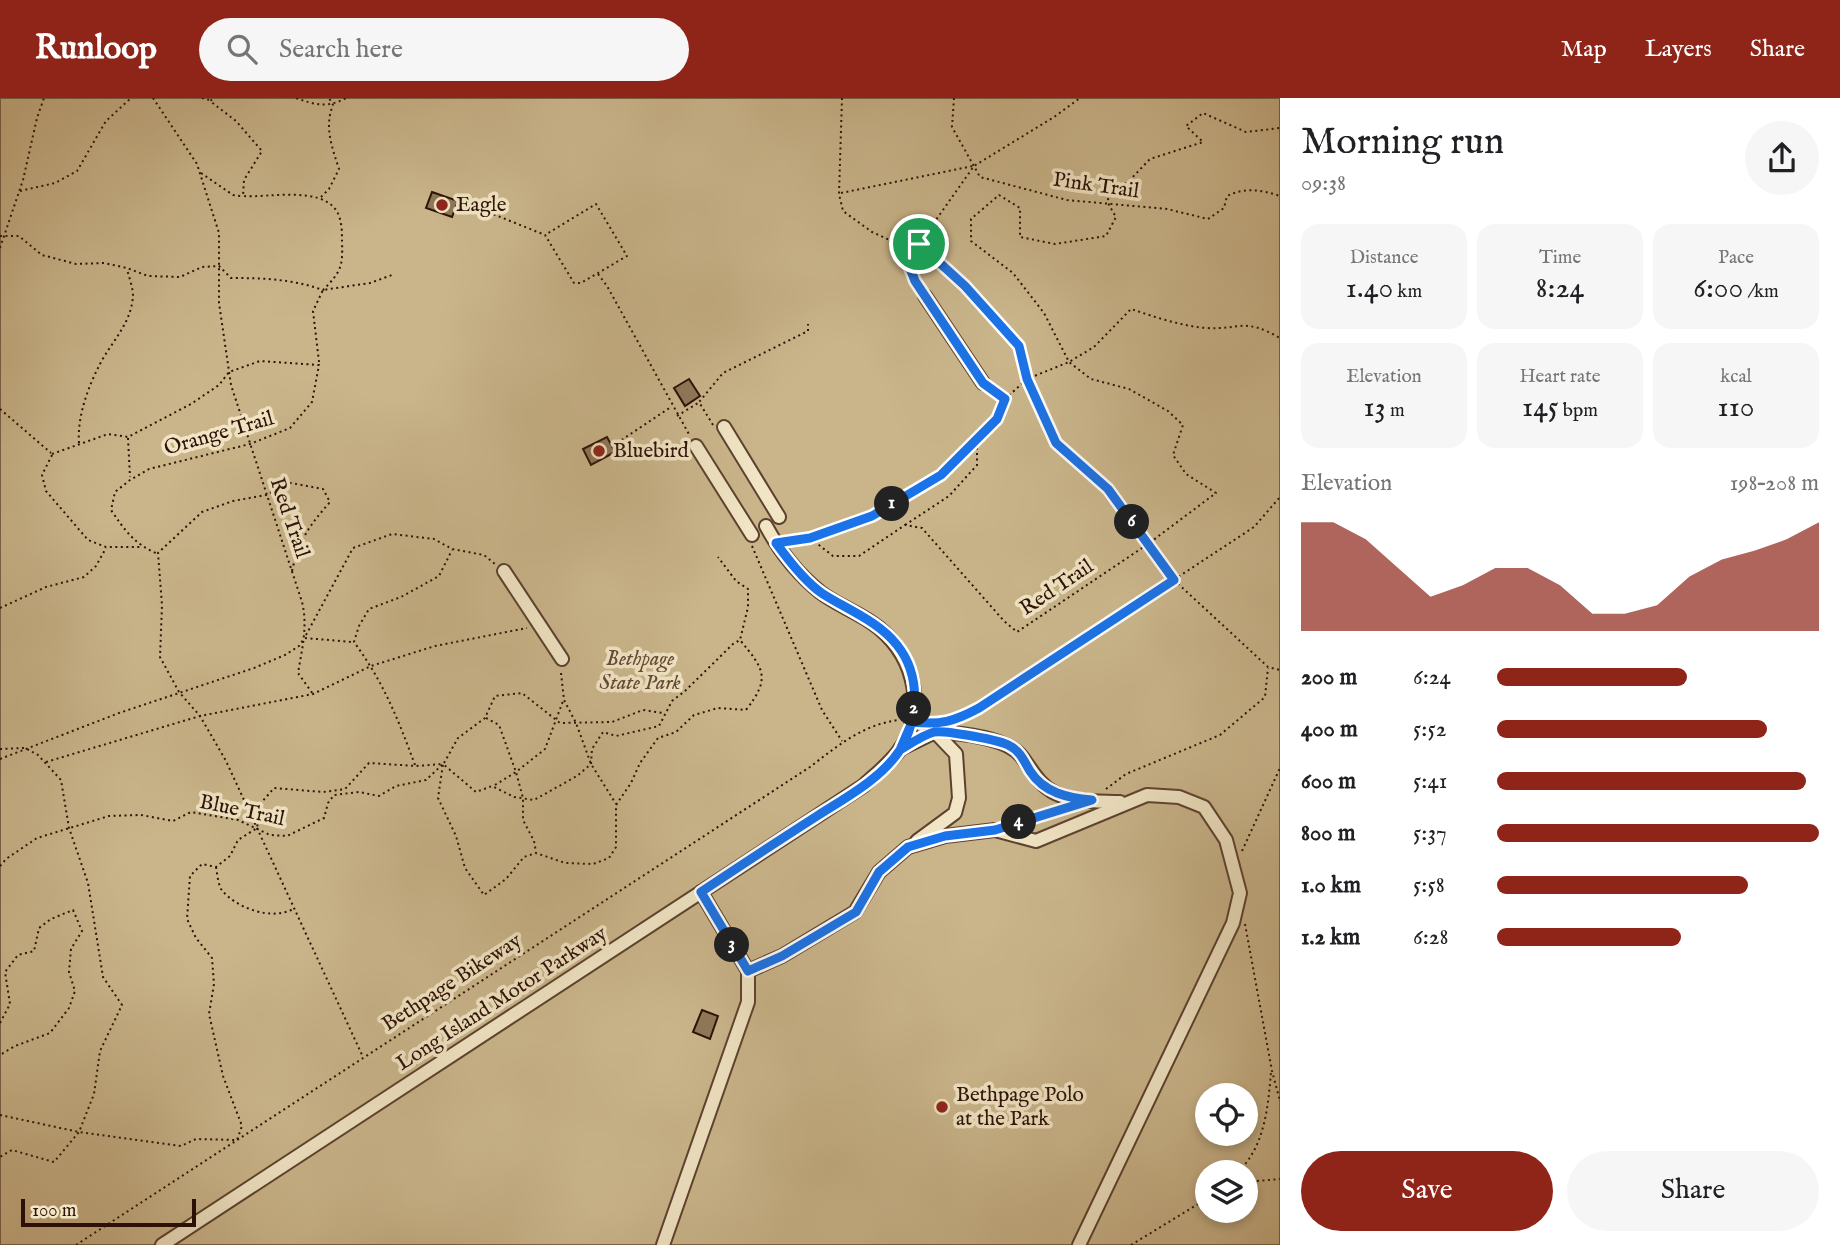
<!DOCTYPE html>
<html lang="en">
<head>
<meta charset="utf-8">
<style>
  body { margin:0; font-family:"IM FELL English",serif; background:#f6f6f6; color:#202124; height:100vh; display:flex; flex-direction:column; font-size:26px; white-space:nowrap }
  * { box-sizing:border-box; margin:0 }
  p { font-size:23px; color:#757577 }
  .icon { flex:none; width:38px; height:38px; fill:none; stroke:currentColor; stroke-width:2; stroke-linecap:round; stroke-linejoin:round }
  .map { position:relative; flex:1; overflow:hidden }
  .side { display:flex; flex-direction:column; background:#fff; width:560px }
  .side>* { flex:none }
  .controls { position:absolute; left:1195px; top:985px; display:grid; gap:14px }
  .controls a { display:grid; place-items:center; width:63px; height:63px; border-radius:50%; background:#fff; box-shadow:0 4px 10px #0003; font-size:35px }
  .scale { position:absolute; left:21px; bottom:18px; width:175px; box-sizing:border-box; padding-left:7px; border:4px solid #2d1106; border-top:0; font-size:19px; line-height:24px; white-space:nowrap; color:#2d1106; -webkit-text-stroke:5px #f1e5c5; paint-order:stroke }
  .pin { position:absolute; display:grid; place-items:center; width:60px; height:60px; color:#fff; margin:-30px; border:4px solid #fff; border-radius:50%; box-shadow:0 2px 7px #0007 }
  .km { position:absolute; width:35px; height:35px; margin:-18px; border-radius:50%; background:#222; color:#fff; font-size:19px; line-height:35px; text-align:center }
  .round { display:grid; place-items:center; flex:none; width:74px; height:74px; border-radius:37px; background:#f6f6f6 }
  .overview { display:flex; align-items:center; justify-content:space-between; height:119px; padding:0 21px }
  h1 { font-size:38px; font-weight:600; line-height:52px }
  .stats { display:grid; grid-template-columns:repeat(3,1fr); gap:10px; height:119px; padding:7px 21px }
  .stats div { display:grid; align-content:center; border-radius:18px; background:#f6f6f6; text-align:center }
  .stats b { font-size:30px; font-weight:600 }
  .stats small { font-size:19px; font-weight:400 }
  .stats p { font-size:19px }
  .chart { height:196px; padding:14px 21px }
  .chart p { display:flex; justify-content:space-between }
  .chart svg { width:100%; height:126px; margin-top:7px; fill:#8f2418; opacity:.7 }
  .button { display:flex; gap:14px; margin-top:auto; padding:14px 21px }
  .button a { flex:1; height:80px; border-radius:42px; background:#8f2418; color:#fff; font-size:28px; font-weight:600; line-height:80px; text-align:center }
  .button a+a { background:#f6f6f6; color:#202124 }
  ul { padding:0 21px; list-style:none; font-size:23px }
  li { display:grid; grid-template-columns:112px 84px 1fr; align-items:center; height:52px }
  li i { height:18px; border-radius:9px; background:#8f2418 }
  header { display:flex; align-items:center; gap:42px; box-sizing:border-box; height:98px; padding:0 35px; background:#8f2418; color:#fff }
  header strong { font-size:33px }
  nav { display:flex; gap:38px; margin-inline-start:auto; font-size:24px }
  .search { width:490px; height:63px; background:#f6f6f6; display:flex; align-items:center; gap:18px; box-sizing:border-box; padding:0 24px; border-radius:38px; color:#757577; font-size:26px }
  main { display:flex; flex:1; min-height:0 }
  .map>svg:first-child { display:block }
  .green { fill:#cab58b; stroke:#7c6348; stroke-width:2; fill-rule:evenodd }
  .building { fill:#8f7859; stroke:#2d1106; stroke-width:2 }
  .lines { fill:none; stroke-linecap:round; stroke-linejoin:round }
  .minor-casing { stroke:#5c422e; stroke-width:16 }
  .path { stroke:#2d1106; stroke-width:2; stroke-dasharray:2 3.5; stroke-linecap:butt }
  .minor { stroke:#f1e5c5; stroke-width:12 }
  .route-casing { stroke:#fff; stroke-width:14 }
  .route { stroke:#1a73e8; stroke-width:9 }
  .poi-dot { fill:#8f2418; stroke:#f1e5c5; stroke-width:2.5 }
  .labels { text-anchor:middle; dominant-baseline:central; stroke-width:7; stroke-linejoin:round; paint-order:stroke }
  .street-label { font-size:21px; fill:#2d1106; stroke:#f1e5c5 }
  .poi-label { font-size:21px; fill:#2d1106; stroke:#f1e5c5; text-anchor:start }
  .park-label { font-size:21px; font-style:italic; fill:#644a35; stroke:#f1e5c5 }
</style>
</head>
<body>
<header>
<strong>Runloop</strong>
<div class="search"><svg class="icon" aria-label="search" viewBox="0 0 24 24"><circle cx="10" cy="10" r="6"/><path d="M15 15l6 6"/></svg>Search here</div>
<nav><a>Map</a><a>Layers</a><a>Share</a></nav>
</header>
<main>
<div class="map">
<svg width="1280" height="1147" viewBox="0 0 1280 1147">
  <rect width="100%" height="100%" fill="#ead7a6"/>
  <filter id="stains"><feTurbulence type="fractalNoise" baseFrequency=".00286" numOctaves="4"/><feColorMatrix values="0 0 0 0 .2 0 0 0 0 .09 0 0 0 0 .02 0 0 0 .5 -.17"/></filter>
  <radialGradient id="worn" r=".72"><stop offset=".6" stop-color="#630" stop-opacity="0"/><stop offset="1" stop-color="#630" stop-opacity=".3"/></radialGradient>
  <!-- green -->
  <path class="green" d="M0,0H1280V1147H0ZM1208,998H1246V1036H1208ZM1208,1074H1246V1113H1208Z"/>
  <!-- building -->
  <g class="building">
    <polygon points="432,94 458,103 452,119 426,110"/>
    <polygon points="689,281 700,298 685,308 674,290"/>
    <polygon points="607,339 615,354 591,367 583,351"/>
    <polygon points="702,912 718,918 710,941 693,934"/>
  </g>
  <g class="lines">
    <!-- minor casing -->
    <g class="minor-casing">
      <g id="minor">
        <polyline points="925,198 983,285"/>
        <polyline points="724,329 779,419"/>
        <polyline points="696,348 752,437"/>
        <polyline points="504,473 562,561"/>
        <path d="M935,634C959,635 1007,639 1022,659C1032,672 1039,687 1055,695C1074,705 1100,703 1120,704"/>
        <polyline points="900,651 935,634 956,656 959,700 955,715 917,743"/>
        <polyline points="748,873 782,858 855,814 879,774 908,749 945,738 995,732 1036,743 1147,697 1179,699 1204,709 1226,742 1240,795 1233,825 1079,1147"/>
        <path d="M162,1147L863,688C875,677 888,667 898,654C927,614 916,561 879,530C861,515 838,508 820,494C798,476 779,452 766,428"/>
        <polyline points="663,1147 748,904 748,873 701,794"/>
      </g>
    </g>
    <!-- path -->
    <g class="path">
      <path d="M153,0L197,66L219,135V205L231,287L302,504C308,528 302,551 298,575L313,596"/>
      <polyline points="202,0 209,2"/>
      <path d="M296,0C315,7 328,10 346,0"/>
      <polyline points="842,0 839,96 843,113 872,134 894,144 904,154 909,169 918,188"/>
      <path d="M954,0L952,29L980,79L1067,102L1167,111L1208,121L1224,110L1227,98C1245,89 1262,92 1280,98"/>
      <polyline points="201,75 233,97 241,98"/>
      <polyline points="20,93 55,85 77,73 106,23 131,0"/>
      <polyline points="841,95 973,68"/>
      <path d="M321,99L329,91L339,71C332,49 324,29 333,7L329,0"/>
      <polyline points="463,104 545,137 574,185 581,185 627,158 596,106 545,137"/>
      <path d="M0,138H19L42,157L76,166L104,165L127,170L148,178L180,179L202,169L219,168L231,180C263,180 292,181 323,192C341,174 343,168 342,144C342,134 342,121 336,112C319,88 268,100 243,98L244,82L262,53L236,23L210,3L214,0"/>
      <polyline points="919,146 965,188 1019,248 1027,281 1056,345 1108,391 1174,482 1268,569 1280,572"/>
      <polyline points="0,150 23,82 37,20 44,0"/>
      <polyline points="906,160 919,146 974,68 1054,19 1080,0"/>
      <polyline points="598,176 607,188 690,338"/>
      <polyline points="319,264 313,213 323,192 370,185 392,177"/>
      <polyline points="993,292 1005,301"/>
      <polyline points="0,311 51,355"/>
      <polyline points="677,318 698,305"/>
      <polyline points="713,327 699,304 723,275 808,233 808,226"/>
      <polyline points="128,340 130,379"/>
      <path d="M79,345C77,319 88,289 100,266C112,243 131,226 133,198C133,190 129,179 127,171"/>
      <polyline points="617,345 671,309"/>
      <path d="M52,356L108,336L128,339L191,306L219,287L229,274L260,263L319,267L312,304L290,330L250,346L149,371L130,382L115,394L111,412C124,431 134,446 156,455"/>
      <polyline points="52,357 42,377 46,393 88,442 106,449 142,449"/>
      <path d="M905,427L949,398L977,367V340L997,321L1005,301L1027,281L1069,264L1094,249L1131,211C1155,219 1181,228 1206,230C1241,232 1243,219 1280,240"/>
      <polyline points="810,440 833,458 859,458 905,427 922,430 1004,523 1017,534 1148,446 1216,395 1186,376 1173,357 1183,327 1168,313 1129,291 1091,281 1069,264 1044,215 1013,175 971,143 971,121 999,97 1020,110 1020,139 1055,146 1106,138 1116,119 1109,107 1107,94 1128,84 1150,61 1203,44 1186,28 1203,15 1246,34 1280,30"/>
      <polyline points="791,443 810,440 872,418 941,377 976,342"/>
      <polyline points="752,448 822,612 842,643"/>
      <path d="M292,473C299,442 309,428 330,404L323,391L291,385L266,397L233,403L202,414L158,455L162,507L160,559L179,594L200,618L226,663L363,959"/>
      <polyline points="0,510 46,489 84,479 96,468 106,450"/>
      <polyline points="306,537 353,450 392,436 434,441 452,451 484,457 495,466"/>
      <polyline points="305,540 352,544"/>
      <polyline points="561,575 564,602 576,625 591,666 616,706"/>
      <polyline points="486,620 499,627 516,674 523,700 523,722 534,743 536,754"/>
      <polyline points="957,622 979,610 1254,429 1280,399"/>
      <polyline points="0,651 25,650 38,657 61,682 69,730 88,785 103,879 122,907 100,953 94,996 79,1034 54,1064 12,1052 0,1059"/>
      <polyline points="0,661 119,615 254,570 285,557 299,548 303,542"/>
      <polyline points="46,664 200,618 313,596 371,568 435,548 527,530"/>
      <polyline points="444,665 458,640 485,620 495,598 522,595 560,625 612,624 643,612 663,615"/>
      <path d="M415,667C398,621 384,585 354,544L359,528L369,511L401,499L439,478L452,452"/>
      <polyline points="495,687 516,674 545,651 563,603"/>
      <polyline points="1106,691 1126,676 1220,637 1265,599 1268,570"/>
      <polyline points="1019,725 1060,712"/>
      <polyline points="1242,753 1280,670"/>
      <polyline points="0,768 6,761 37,740 109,718 141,717 173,723 191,714 238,722 270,737 287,738 324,720 328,705 334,697 359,694 379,698 396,688 426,682 443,666 476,694 492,688 514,699 534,702 577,678 591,666 592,651 603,634 616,638 659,628 672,603 685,593 733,546 740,542 748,509 748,491 736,483 718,459"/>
      <path d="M216,769C217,775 218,785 221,791C235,810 272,823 293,811"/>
      <polyline points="1245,826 1272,973 1280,1003"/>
      <polyline points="0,925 10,906 5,874 18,857 34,853 39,830 51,821 73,812 82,833 71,851 69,874 75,893 69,910 50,935 15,948 0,957"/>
      <path d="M0,1017L79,1034L181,1048L196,1041L237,1042L242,1028L223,978L209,916L214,886L212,860L196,840L187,821L190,778L202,766L216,769L230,758L238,742L257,730L261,705L274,690L323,694L345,691L369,665L416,668L443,666L438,700L456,738L465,770L484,797L506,781L524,759L536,755L565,765L593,766L609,760L616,749V707L631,685L640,665L658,640L676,634L694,617L718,610L746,612C771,580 764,571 740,542"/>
      <path d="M1238,1074C1265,1048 1268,1009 1271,974"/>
      <polyline points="1246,1084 1280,1081"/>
      <path d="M76,1147L810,669C837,648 864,626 899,622"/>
      <polyline points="1131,1147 1208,1100"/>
    </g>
    <!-- minor -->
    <use href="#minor" class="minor"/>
  </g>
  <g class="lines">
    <!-- route casing -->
    <g class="route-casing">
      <path id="route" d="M919,146L906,160L915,183L983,285L1005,301L997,321L941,377L872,418L810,440L776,445C789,463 805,484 823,496C848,512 878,523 897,547C921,577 919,620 900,652C881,681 845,700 817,718C778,743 740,768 701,794L748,873L782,858L856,814L879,774L908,749L945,738L995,732L1092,702C1068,700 1044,695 1030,673C1024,663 1020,653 1010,648C1001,642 944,632 934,634C923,637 910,646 900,652L912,624C941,627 953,624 979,610L1174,482L1108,391L1056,345L1027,281L1019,248L965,188L919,146"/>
    </g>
    <!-- route -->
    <use href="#route" class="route"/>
  </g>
  <!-- markers -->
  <g class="poi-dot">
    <circle cx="442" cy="107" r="7"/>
    <circle cx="599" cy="353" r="7"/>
    <circle cx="942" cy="1009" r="7"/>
  </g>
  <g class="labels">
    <!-- street labels -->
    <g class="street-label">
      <text transform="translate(1096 88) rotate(8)">Pink Trail</text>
      <text transform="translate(219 336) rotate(-16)">Orange Trail</text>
      <text transform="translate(289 420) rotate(71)">Red Trail</text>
      <text transform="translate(1057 490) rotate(-34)">Red Trail</text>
      <text transform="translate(242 713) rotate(12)">Blue Trail</text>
      <text transform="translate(452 885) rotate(-33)">Bethpage Bikeway</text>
      <text transform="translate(502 901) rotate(-33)">Long Island Motor Parkway</text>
    </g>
    <!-- poi labels -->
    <g class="poi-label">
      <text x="456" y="107">Eagle</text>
      <text x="613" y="353">Bluebird</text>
      <text x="956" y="997">Bethpage Polo<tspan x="956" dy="24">at the Park</tspan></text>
    </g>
    <!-- park labels -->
    <g class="park-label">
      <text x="640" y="561">Bethpage<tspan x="640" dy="24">State Park</tspan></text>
    </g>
  </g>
  <rect width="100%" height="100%" filter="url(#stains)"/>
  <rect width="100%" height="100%" fill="url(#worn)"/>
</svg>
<div class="controls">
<a><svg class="icon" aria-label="locate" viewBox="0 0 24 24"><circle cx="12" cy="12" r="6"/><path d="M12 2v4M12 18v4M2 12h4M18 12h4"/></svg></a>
<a><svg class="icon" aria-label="layers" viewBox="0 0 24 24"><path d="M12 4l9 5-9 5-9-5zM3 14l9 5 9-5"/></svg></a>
</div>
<div class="scale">100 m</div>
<div class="pin" style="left:919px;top:146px;background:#1e9e55"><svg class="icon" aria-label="arrive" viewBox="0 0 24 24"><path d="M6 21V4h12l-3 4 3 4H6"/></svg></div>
<b class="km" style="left:892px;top:406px">1</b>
<b class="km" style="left:914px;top:611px">2</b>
<b class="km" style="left:732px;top:847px">3</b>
<b class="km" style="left:1019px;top:724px">4</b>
<b class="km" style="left:1132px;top:424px">6</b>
</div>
<section class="side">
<div class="overview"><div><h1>Morning run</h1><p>09:38</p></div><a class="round"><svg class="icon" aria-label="share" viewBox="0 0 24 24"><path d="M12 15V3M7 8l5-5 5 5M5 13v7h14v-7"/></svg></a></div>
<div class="stats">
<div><p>Distance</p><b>1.40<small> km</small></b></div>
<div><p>Time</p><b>8:24</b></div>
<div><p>Pace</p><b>6:00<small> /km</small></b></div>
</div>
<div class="stats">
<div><p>Elevation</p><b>13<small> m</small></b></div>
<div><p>Heart rate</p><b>145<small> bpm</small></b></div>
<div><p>kcal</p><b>110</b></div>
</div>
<div class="chart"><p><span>Elevation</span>198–208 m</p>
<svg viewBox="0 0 160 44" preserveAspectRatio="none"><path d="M0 44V6L10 6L20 12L30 22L40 32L50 28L60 22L70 22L80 28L90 38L100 38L110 35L120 25L130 19L140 16L150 12L160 6V44z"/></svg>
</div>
<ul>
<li><b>200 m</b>6:24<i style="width:59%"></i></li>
<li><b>400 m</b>5:52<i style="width:84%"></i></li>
<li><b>600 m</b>5:41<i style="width:96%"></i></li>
<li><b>800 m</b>5:37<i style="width:100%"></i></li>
<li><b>1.0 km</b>5:58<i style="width:78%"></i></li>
<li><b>1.2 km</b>6:28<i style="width:57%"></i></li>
</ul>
<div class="button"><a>Save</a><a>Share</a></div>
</section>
</main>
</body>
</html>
